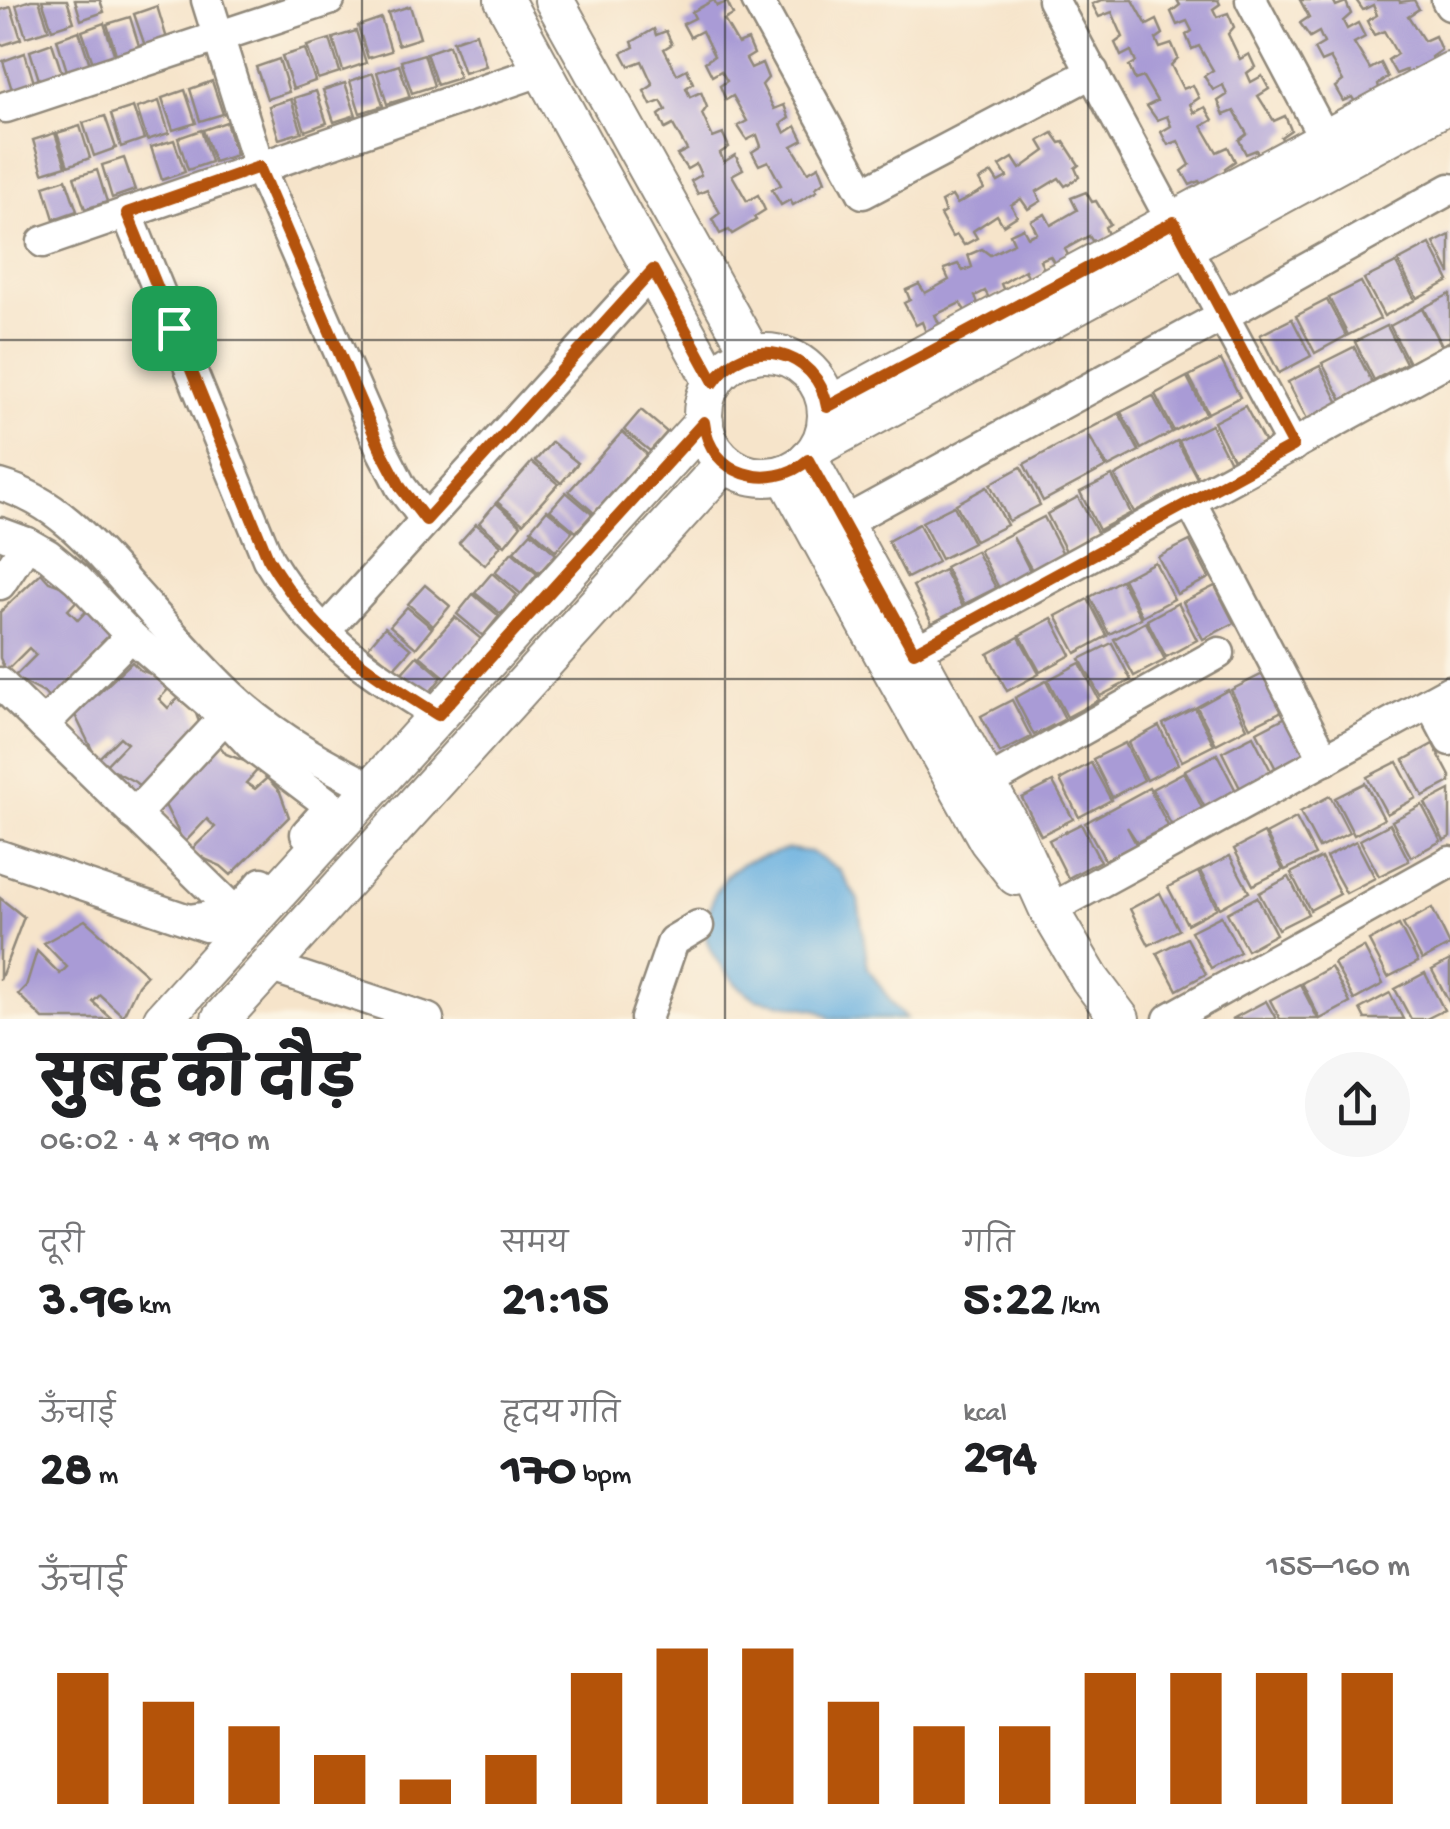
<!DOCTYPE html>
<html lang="hi">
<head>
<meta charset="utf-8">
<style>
  body { margin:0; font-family:"Gochi Hand","Playpen Sans Deva",sans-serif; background:#f6f6f6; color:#202124; height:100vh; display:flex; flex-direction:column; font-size:38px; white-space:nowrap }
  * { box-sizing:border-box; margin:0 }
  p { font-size:32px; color:#757577 }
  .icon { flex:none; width:55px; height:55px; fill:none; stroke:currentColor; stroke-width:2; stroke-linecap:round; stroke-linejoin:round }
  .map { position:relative; height:1019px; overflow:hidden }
  .side { display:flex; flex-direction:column; background:#fff; flex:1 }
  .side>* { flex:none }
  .pin { position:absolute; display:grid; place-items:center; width:85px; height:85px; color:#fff; margin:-42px; border-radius:20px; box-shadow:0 5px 15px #0006 }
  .round { display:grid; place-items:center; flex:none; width:105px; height:105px; border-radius:52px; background:#f6f6f6 }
  .summary { display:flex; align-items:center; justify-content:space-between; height:170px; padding:0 40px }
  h1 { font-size:55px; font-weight:800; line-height:75px }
  .metrics { display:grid; grid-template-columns:repeat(3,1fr); gap:15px; height:170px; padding:10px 40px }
  .metrics div { display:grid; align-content:center }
  .metrics b { font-size:50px; font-weight:800 }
  .metrics small { font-size:28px; font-weight:400 }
  .metrics p { font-size:28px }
  .chart { height:280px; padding:20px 40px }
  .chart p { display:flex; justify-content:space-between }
  .chart svg { width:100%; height:180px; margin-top:10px; stroke:#b45309; stroke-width:6 }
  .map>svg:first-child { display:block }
  .water { fill:#69b0e0; stroke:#4a6e86; stroke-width:2.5 }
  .building { fill:#a99bd6 }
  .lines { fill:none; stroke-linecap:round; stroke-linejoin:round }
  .minor-casing { stroke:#90887a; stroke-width:35 }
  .tertiary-casing { stroke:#90887a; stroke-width:42 }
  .minor { stroke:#fff; stroke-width:30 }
  .tertiary { stroke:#fff; stroke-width:38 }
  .route-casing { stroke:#fff; stroke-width:20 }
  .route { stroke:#b45309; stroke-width:12 }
  .grid { fill:none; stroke:#2b2b2b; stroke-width:2.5; stroke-opacity:0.55 }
</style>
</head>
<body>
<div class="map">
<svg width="1450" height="1019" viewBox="0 0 1450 1019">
  <rect width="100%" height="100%" fill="#fcf5e5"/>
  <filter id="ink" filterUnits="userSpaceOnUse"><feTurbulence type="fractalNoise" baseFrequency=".01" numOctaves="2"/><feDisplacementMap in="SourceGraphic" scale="20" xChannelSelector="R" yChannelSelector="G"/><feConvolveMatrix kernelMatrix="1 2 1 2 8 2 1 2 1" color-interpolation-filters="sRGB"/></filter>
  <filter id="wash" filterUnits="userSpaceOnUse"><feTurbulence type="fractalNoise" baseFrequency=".0048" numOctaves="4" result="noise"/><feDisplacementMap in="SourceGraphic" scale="40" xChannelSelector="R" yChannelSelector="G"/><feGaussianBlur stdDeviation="2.25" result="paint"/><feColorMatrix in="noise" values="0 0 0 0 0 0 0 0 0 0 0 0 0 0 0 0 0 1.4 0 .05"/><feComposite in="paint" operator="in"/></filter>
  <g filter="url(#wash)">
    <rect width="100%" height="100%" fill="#f6e4ca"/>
    <!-- water -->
    <polygon class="water" points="788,849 811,852 840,871 858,900 868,968 893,1005 906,1019 832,1019 818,1010 756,999 737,985 716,959 706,939 708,916 714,895 727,875 745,862"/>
    <g id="blocks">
      <!-- building -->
      <g class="building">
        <polygon points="31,0 39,0 49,30 26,37 16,5"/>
        <polygon points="42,0 67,0 74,22 52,29"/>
        <polygon points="75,0 100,0 104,12 81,20"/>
        <polygon points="714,0 717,6 727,2 733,15 724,20 738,44 748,40 754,54 746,59 751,68 762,63 768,78 762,85 774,109 784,105 789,118 781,124 785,133 796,126 803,140 792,146 808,172 819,166 825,181 815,188 817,191 793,205 790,200 781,205 772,190 781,185 768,161 759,165 752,152 761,146 757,135 747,140 738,126 747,121 733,96 726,100 720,86 727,81 721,71 712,76 705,62 714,56 702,31 690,37 683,24 695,18 692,12"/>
        <polygon points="1101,0 1133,0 1147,25 1157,20 1163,34 1156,39 1160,48 1172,44 1178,58 1171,65 1183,89 1193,85 1199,98 1190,104 1194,113 1205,107 1213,120 1202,126 1217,152 1228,147 1235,161 1225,168 1226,172 1202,185 1199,181 1190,185 1182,171 1190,165 1178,141 1168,145 1161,132 1171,126 1167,116 1157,120 1147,106 1157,101 1143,77 1135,80 1129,66 1136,62 1131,51 1121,56 1115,43 1123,37 1112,12 1099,17 1092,4"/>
        <polygon points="1177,0 1218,0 1220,4 1213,9 1217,17 1228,13 1234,27 1228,34 1240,59 1249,54 1255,67 1247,73 1251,82 1262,76 1269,89 1258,96 1274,121 1285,116 1291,130 1281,137 1283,141 1259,155 1256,150 1246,154 1239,140 1247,134 1234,111 1224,115 1218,101 1227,95 1223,85 1213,90 1204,76 1213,70 1199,46 1192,49 1186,35 1192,31 1187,21 1177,25 1171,12 1180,5"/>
        <polygon points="1300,0 1333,0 1336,6 1346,2 1351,14 1343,21 1347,29 1358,23 1365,37 1354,43 1370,69 1381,63 1388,77 1378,84 1379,88 1355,102 1352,97 1343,101 1335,87 1343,81 1330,58 1321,62 1314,49 1324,43 1319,32 1310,37 1300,23 1309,17"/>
        <polygon points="1356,0 1399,0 1400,2 1414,0 1419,9 1408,16 1424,41 1435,36 1441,50 1431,57 1432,61 1409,75 1406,70 1396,74 1388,60 1397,54 1384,31 1374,35 1367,21 1377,15 1373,5 1363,10"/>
        <polygon points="157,6 167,39 145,46 134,14"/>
        <polygon points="410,6 420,38 398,45 388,13"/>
        <polygon points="11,7 21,39 0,46 0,10"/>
        <polygon points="130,17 140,49 117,57 107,24"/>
        <polygon points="381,18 391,51 368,58 358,26"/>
        <polygon points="104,23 115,56 93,63 82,31"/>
        <polygon points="654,29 656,35 666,31 672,44 664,49 677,74 687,69 693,83 686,88 690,97 701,92 707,107 702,114 713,138 723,134 729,147 720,153 724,162 735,155 743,169 732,175 747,201 758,195 765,210 754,217 756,220 732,234 729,230 720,234 712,219 720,213 707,190 698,194 691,181 701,175 696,164 687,169 677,155 687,150 673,125 665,129 659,115 666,110 661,101 651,105 644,91 653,85 642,61 629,66 622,53 634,47 632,42"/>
        <polygon points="79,31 90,64 67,71 57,39"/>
        <polygon points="356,31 366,63 343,71 333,38"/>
        <polygon points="476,33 486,66 464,73 453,41"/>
        <polygon points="330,39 340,72 318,79 307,46"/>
        <polygon points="52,43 63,76 40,83 30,51"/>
        <polygon points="449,45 459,78 437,85 426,53"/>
        <polygon points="305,49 315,81 293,89 282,56"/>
        <polygon points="25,53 35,86 13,93 3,61"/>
        <polygon points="424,54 434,86 412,93 401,61"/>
        <polygon points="279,59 289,92 267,99 256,67"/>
        <polygon points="399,65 410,97 387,104 377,72"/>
        <polygon points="373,73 383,106 360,113 350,81"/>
        <polygon points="212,81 223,114 200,121 190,89"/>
        <polygon points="345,83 356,115 334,122 323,90"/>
        <polygon points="185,90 196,123 173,130 162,98"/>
        <polygon points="316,91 327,123 305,131 294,98"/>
        <polygon points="291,99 302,132 279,139 269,106"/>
        <polygon points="159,101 169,133 147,140 137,108"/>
        <polygon points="133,107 144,139 121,147 111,114"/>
        <polygon points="105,116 116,148 94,156 83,123"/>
        <polygon points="226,122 236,155 214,162 203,130"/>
        <polygon points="80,126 90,158 68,166 57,133"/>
        <polygon points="201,130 211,162 188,170 178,138"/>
        <polygon points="55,133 66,166 43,173 33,140"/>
        <polygon points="1053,133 1060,143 1064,142 1079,165 1075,168 1079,177 1065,186 1059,178 1036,192 1041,201 1028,209 1021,199 1011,205 1017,216 1003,225 997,215 973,231 977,238 964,245 957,235 952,237 940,215 945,212 941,202 952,196 957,204 984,189 979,180 992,173 998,182 1007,177 1000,166 1013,158 1020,169 1045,151 1039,141"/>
        <polygon points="174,140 185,172 162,180 151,147"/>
        <polygon points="124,158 135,190 112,198 102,165"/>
        <polygon points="97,170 107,202 85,209 74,177"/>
        <polygon points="66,179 77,211 54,219 44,186"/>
        <polygon points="1086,192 1092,202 1096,201 1110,224 1105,227 1109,237 1095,245 1089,236 1065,249 1070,259 1056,266 1050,256 1040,260 1044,270 1030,280 1025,270 1001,284 1004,291 989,298 985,291 975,296 979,306 966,312 960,303 935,315 941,328 927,335 922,322 916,325 904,303 910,300 906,290 919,284 925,293 949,280 944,269 958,264 963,271 972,267 968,255 982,249 990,255 1014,243 1010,234 1023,228 1028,237 1037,233 1031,221 1045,214 1051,225 1077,210 1071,198"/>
        <polygon points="1450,235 1450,274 1434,243"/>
        <polygon points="1430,244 1449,281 1417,298 1398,261"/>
        <polygon points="1396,263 1415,300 1384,316 1364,279"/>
        <polygon points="1361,282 1380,319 1348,335 1329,298"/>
        <polygon points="1450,294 1450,341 1442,345 1423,308"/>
        <polygon points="1327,300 1346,336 1315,353 1296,316"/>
        <polygon points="1422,309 1441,346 1409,363 1390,326"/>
        <polygon points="1292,319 1311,356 1279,373 1260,335"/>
        <polygon points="1387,326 1406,363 1374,380 1355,342"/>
        <polygon points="1354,347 1373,384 1342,400 1322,363"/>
        <polygon points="1221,360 1240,397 1208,413 1189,376"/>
        <polygon points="1320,366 1339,403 1307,419 1288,382"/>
        <polygon points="1187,377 1206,414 1174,431 1155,394"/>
        <polygon points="1153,396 1172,432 1141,449 1121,412"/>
        <polygon points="1245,406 1265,443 1233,459 1214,422"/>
        <polygon points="641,410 667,432 650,451 624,430"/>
        <polygon points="1119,413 1139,451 1108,467 1089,436 1106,467 1043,501 1024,464"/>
        <polygon points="1211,425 1230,462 1199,479 1179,441"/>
        <polygon points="622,432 647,454 594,513 569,491"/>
        <polygon points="1177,441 1197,478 1134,512 1115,476"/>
        <polygon points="552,442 578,463 561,483 535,461"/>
        <polygon points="532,462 558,484 523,523 497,502"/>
        <polygon points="1021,467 1040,505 1009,521 990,484"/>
        <polygon points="1112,476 1131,513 1099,530 1080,492"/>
        <polygon points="987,487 1007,525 975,541 956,504"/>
        <polygon points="566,492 592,514 576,532 550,510"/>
        <polygon points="1078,497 1098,534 1066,551 1047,514"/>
        <polygon points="496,503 521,525 505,545 479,523"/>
        <polygon points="954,506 973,543 941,559 922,522"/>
        <polygon points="547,510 573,531 556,551 531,529"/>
        <polygon points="1044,517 1063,554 1032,570 1013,537 1030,571 999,588 979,550"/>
        <polygon points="476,524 501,545 485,565 459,543"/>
        <polygon points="919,524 938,562 907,578 888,541"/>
        <polygon points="531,532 556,554 539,573 514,551"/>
        <polygon points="1190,541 1209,578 1177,594 1158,557"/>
        <polygon points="976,551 996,588 964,604 945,567"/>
        <polygon points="512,552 537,574 521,594 495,572"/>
        <polygon points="1155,562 1174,599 1142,616 1123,579"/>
        <polygon points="944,570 963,607 932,623 913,586"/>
        <polygon points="41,573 49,582 83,594 68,610 78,620 90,607 102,620 112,644 53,703 44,693 14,677 36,655 29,648 6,671 0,658 0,612"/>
        <polygon points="492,573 517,595 501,614 475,593"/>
        <polygon points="1121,580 1141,618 1109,634 1090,597"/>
        <polygon points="425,585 450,606 433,626 408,604"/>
        <polygon points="1215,586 1234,623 1203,639 1183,602"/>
        <polygon points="473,594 499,616 483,636 457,614"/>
        <polygon points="1088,599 1107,636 1076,653 1056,616"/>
        <polygon points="1178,603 1197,640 1166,657 1147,620"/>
        <polygon points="407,607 432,628 416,648 390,626"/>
        <polygon points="455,617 481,639 446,678 420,656"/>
        <polygon points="1052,618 1071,655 1040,672 1020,635"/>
        <polygon points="1146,622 1165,660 1134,676 1114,639"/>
        <polygon points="385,627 411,649 394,668 368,647"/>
        <polygon points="1019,637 1039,674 1007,691 988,654"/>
        <polygon points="1112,643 1131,680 1100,696 1080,659"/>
        <polygon points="417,656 442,677 426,697 400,675"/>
        <polygon points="132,662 140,670 174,683 159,699 168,708 181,696 194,708 203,733 145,791 135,782 105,766 127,743 120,737 97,760 75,715"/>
        <polygon points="1080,663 1099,700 1067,717 1048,680"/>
        <polygon points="1263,674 1282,711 1250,727 1231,690"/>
        <polygon points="1046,681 1065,719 1034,735 1015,698"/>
        <polygon points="1228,690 1247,728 1216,744 1197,707"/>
        <polygon points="1012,700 1031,737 1000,753 981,716"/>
        <polygon points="1195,708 1214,745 1182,761 1163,724"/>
        <polygon points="1288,716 1307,753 1276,769 1257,732"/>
        <polygon points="1159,726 1178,764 1147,780 1128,743"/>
        <polygon points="1253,736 1272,773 1241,790 1222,752"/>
        <polygon points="1125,743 1144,780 1112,797 1093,759"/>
        <polygon points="1433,744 1450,776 1450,782 1423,796 1404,760"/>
        <polygon points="219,745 226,754 260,767 246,783 255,789 267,778 280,792 289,817 231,875 221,866 207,860 191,850 215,827 207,819 184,843 162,799"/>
        <polygon points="1217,754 1236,791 1205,808 1185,770"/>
        <polygon points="1397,762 1416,798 1387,814 1367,777"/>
        <polygon points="1091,763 1111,800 1079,817 1060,780"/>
        <polygon points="1184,772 1203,810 1172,826 1152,789"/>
        <polygon points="1053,782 1073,819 1041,835 1022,798"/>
        <polygon points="1365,783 1384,819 1354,835 1335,798"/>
        <polygon points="1149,788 1168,826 1137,842 1127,827 1136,844 1105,860 1085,823"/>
        <polygon points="1450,790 1450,837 1444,840 1425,803"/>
        <polygon points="1330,796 1349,833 1319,848 1300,812"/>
        <polygon points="1422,805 1441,841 1411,857 1392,821"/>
        <polygon points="1296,818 1315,855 1285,870 1266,834"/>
        <polygon points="1081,824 1100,861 1068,878 1049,840"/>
        <polygon points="1390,824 1409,861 1379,876 1360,840"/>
        <polygon points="1264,833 1283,870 1253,885 1234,849"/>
        <polygon points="1356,841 1375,878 1346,893 1326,857"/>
        <polygon points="1230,856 1249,892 1220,908 1200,871"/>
        <polygon points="1321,858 1340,894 1310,910 1291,873"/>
        <polygon points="1198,872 1217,908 1187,924 1168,887"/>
        <polygon points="1289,877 1308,914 1278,929 1259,893"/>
        <polygon points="1160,893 1179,930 1149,945 1130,909"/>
        <polygon points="1257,897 1276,934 1247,950 1227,913"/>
        <polygon points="0,898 24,917 0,980"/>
        <polygon points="1432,908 1450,945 1422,960 1403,924"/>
        <polygon points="1221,916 1240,952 1211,968 1191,931"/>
        <polygon points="85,920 147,975 138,985 123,1016 100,995 93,1002 112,1019 43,1019 18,994 26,986 37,951 60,974 67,967 44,943"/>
        <polygon points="1399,925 1418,962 1388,977 1369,941"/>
        <polygon points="1187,938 1206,974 1177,990 1157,953"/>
        <polygon points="1364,947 1383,984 1354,1000 1334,963"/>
        <polygon points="1450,960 1450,1004 1432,970"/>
        <polygon points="1331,967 1350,1003 1320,1019 1302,983"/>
        <polygon points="1425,973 1444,1010 1426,1019 1411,1019 1395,989"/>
        <polygon points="1300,984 1318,1019 1280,1019 1270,1000"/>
        <polygon points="1390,993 1403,1019 1365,1019 1360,1009"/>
        <polygon points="1266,1001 1276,1019 1232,1019"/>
      </g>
    </g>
  </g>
  <g filter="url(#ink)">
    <use href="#blocks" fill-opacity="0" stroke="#90887a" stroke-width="2.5"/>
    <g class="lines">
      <!-- minor casing -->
      <g class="minor-casing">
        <g id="minor">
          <polyline points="207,0 259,167 383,452 401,487 426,520"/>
          <polyline points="757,0 863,193 1093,72"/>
          <polyline points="1053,0 1293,446"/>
          <polyline points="1251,0 1325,139"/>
          <polyline points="1447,0 1450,5"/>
          <polyline points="6,107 329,0"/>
          <path d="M127,213L268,559C291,597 319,630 354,658C380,679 410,697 438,715"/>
          <polyline points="43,242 543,70"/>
          <path d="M0,485C57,501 93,545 131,588C167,628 202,670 242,706C281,740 326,765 372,788"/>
          <polyline points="1190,501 1325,760"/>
          <polyline points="843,523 1224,315 1450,189"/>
          <polyline points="0,533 27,543 48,555 77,579 131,636 225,717 254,748 331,806 306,834"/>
          <polyline points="0,584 27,543"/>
          <polyline points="325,631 653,270"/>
          <polyline points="914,652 1450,359"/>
          <polyline points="0,683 236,913"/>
          <polyline points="1430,702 1450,740"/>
          <polyline points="43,725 131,636"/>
          <polyline points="987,783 1219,653"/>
          <polyline points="134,815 225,717"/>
          <polyline points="0,856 206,926"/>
          <polyline points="1049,910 1450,691"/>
          <polyline points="189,920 236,913 262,883"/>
          <polyline points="269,966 428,1019"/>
          <polyline points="646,1019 673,941 698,926"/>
          <polyline points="1169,1019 1450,862"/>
        </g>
      </g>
      <!-- tertiary casing -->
      <g class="tertiary-casing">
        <g id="tertiary">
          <polyline points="504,0 713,382"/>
          <polyline points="554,0 752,355"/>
          <circle cx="765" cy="415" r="62"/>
          <polyline points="827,407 1450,72"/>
          <polyline points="820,445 1450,103"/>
          <polyline points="808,459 1013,831 1049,910 1090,979 1120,1019"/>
          <polyline points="785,474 890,666 988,840 1016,876"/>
          <polyline points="163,1019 704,422"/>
          <polyline points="221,1019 725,463"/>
        </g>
      </g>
      <!-- minor -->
      <use href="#minor" class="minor"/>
      <!-- tertiary -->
      <use href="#tertiary" class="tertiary"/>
    </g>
  </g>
  <g class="lines" filter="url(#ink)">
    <!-- route casing -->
    <g class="route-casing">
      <path id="route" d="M259,167L382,452L401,488L426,520L653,270L714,382C746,333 818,349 827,407L1174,222L1293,446L914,652L808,460C770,493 709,475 704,422L438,715C410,697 380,679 354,658C319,630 291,597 268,558L127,213Z"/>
    </g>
    <!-- route -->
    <use href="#route" class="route"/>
  </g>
  <!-- grid -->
  <path class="grid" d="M362,0V1019M725,0V1019M1088,0V1019M0,340H1450M0,679H1450"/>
</svg>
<div class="pin" style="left:174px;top:328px;background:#1e9e55"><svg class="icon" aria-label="arrive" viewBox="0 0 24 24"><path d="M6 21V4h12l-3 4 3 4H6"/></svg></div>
</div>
<section class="side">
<div class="summary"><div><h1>सुबह की दौड़</h1><p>06:02 · 4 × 990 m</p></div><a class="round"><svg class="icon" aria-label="share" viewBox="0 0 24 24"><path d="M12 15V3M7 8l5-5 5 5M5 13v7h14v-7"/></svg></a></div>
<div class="metrics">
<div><p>दूरी</p><b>3.96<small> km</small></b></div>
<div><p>समय</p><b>21:15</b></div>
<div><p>गति</p><b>5:22<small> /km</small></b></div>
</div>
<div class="metrics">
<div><p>ऊँचाई</p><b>28<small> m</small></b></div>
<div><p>हृदय गति</p><b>170<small> bpm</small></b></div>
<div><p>kcal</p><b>294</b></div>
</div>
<div class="chart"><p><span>ऊँचाई</span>155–160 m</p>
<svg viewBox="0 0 160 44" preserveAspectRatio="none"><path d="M5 44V12M15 44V19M25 44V25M35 44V32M45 44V38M55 44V32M65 44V12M75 44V6M85 44V6M95 44V19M105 44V25M115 44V25M125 44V12M135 44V12M145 44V12M155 44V12"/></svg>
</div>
</section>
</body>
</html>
